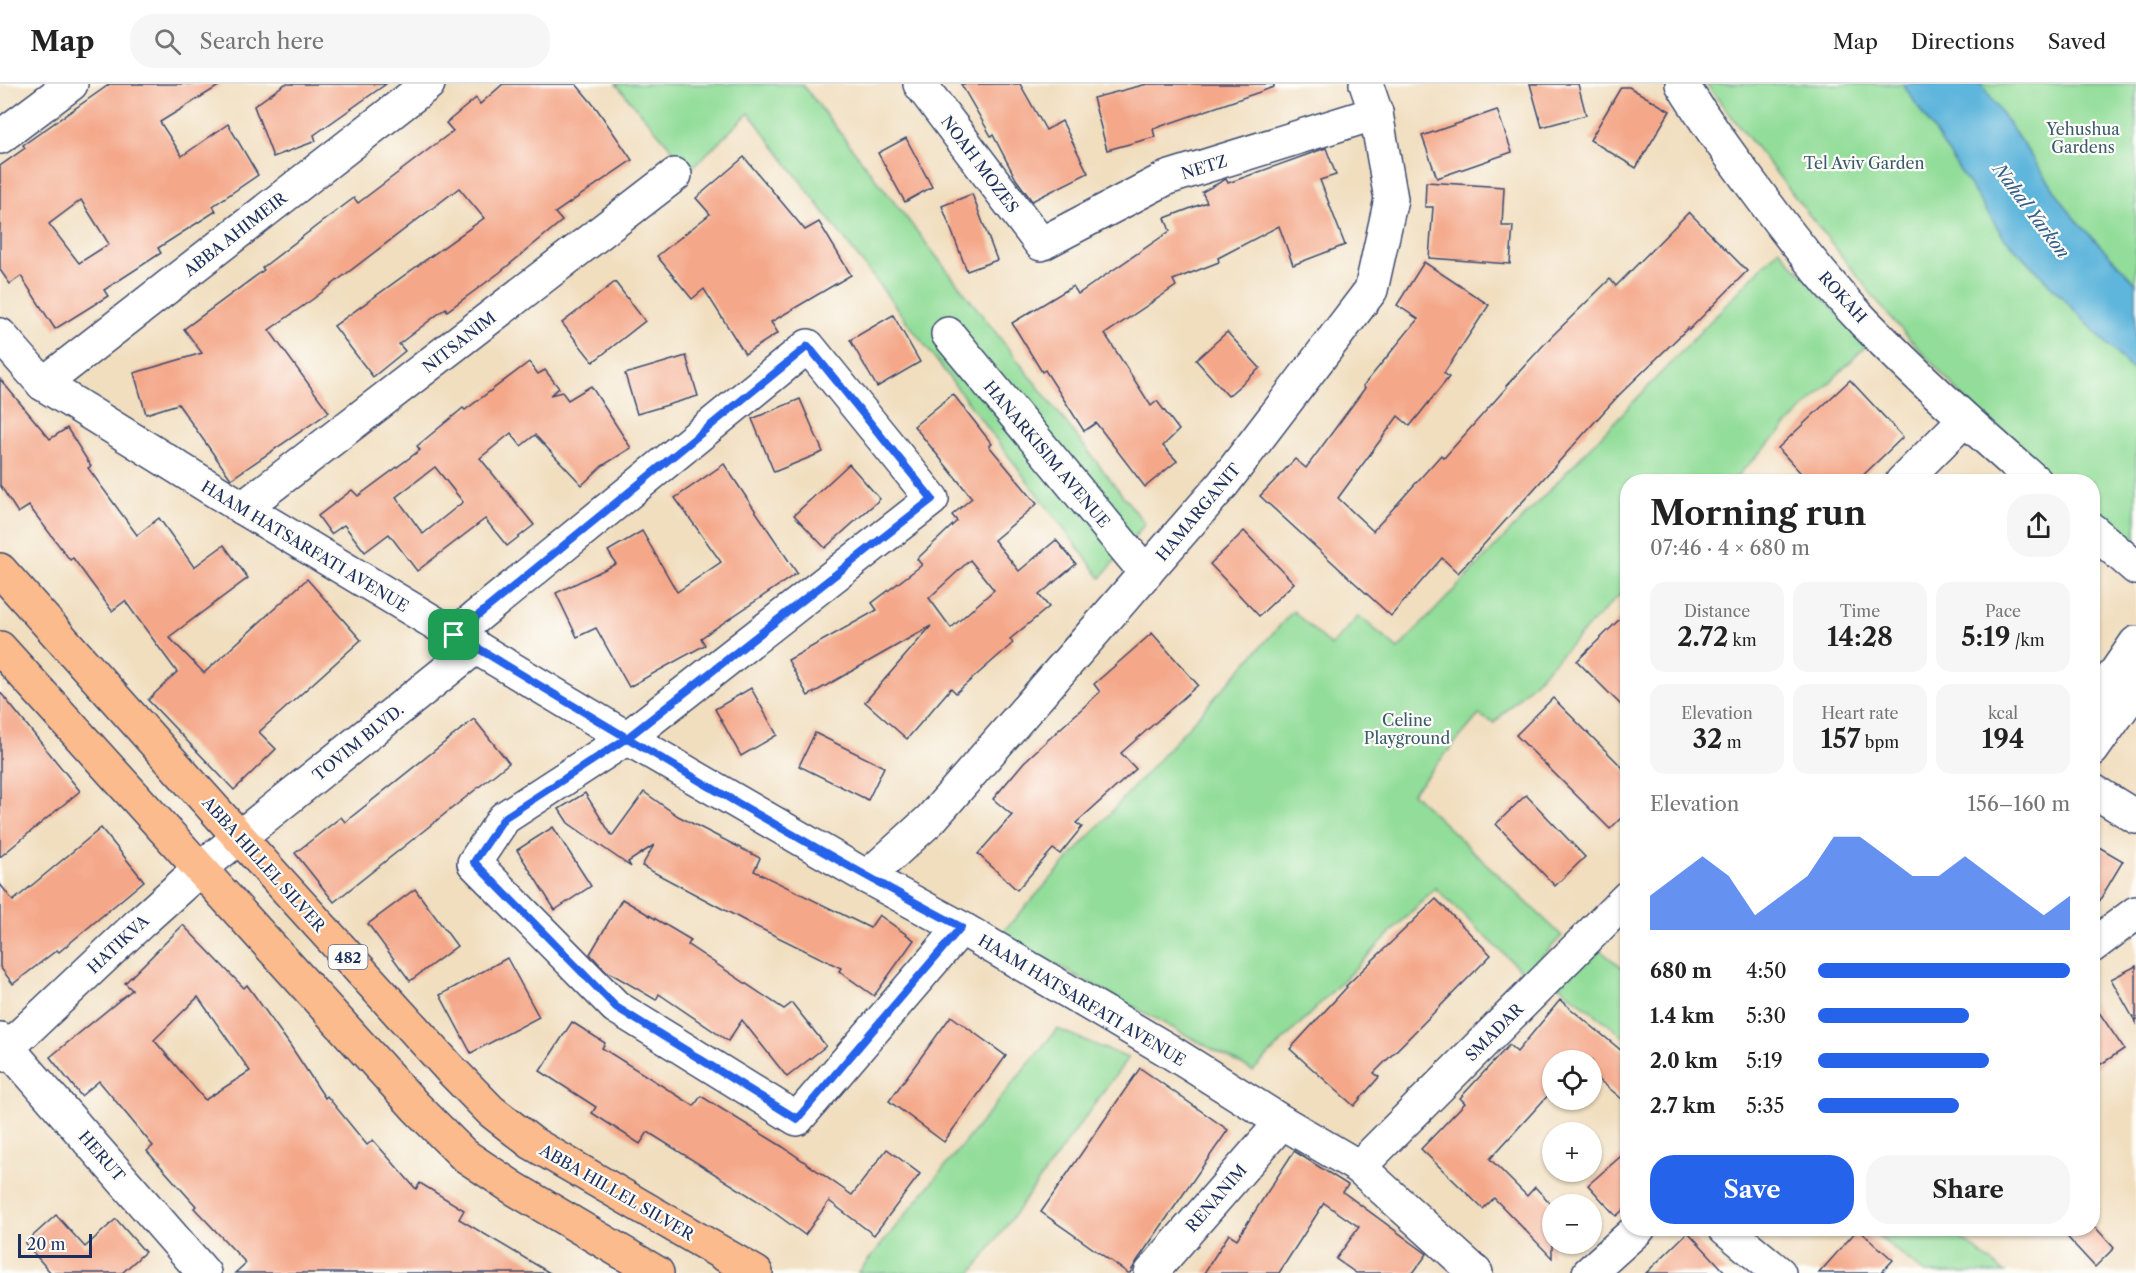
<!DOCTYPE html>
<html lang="en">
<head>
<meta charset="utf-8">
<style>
  body { margin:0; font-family:"Libre Caslon Text",serif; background:#f6f6f6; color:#222; height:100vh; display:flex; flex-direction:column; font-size:22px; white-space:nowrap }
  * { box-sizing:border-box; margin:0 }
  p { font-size:20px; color:#767676 }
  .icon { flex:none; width:33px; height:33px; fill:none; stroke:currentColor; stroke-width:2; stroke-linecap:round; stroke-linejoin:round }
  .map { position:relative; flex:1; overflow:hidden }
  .sheet { position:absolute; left:1620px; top:390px; width:480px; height:762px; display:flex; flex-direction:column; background:#fff; border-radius:24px; box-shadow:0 2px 4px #0004 }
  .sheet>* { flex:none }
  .buttons { position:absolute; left:1542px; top:966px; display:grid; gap:12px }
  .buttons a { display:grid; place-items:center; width:60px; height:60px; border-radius:50%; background:#fff; box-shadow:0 2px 4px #0004; font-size:30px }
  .scale { position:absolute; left:18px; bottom:15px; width:74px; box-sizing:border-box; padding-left:6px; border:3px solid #1b2f5e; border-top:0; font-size:16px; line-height:21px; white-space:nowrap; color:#1b2f5e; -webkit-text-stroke:4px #fdfcf7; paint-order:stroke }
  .pin { position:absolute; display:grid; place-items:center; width:51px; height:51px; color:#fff; margin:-26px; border-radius:12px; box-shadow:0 3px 9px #0006 }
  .round { display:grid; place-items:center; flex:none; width:63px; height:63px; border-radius:24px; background:#f6f6f6 }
  .overview { display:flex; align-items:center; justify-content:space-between; height:102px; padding:0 30px }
  h1 { font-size:33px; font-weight:800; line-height:45px }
  .stats { display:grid; grid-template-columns:repeat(3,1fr); gap:9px; height:102px; padding:6px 30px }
  .stats div { display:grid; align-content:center; border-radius:15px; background:#f6f6f6; text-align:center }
  .stats b { font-size:26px; font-weight:800 }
  .stats small { font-size:16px; font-weight:400 }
  .stats p { font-size:16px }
  .chart { height:168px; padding:12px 30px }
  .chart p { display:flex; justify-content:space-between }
  .chart svg { width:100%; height:108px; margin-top:6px; fill:#2563eb; opacity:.7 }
  .primary-button { display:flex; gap:12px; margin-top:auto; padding:12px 30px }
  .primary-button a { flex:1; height:69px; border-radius:24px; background:#2563eb; color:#fff; font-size:24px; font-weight:800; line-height:69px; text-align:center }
  .primary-button a+a { background:#f6f6f6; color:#222 }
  ul { padding:0 30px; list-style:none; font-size:20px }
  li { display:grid; grid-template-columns:96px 72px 1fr; align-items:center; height:45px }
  li i { height:15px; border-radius:8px; background:#2563eb }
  header { display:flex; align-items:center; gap:36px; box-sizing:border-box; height:84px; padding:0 30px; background:#fff; border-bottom:2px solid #e0e0e0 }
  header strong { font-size:28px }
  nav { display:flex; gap:33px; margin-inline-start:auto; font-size:21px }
  .search { width:420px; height:54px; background:#f6f6f6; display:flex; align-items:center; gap:15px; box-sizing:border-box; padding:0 21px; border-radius:24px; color:#767676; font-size:22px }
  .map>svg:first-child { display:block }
  .green { fill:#92dd99; stroke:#56867c; stroke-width:1.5 }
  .water { fill:#5fb6dc; stroke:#3d729d; stroke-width:1.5 }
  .building { fill:#f4a789; fill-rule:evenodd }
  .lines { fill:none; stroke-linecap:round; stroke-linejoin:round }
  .minor-casing { stroke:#3b496d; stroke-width:36 }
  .major-casing { stroke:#3b496d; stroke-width:36 }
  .minor { stroke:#fff; stroke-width:33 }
  .major { stroke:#fbbb8c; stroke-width:33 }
  .route-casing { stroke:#fff; stroke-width:12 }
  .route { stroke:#2563eb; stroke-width:8 }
  .labels { text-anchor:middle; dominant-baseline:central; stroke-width:4.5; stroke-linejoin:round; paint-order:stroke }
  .shield { fill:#fdfcf7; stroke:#5f6c8c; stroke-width:1.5 }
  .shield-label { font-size:15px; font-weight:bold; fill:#1b2f5e }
  .park-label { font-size:16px; fill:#395a6d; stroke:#fdfcf7 }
  .street-label { font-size:16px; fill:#1b2f5e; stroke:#fdfcf7 }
  .water-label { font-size:18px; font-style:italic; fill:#335e8a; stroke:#fdfcf7 }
</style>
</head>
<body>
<header>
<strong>Map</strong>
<div class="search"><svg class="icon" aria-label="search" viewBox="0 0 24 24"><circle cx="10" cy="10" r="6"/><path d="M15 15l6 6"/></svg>Search here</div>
<nav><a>Map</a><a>Directions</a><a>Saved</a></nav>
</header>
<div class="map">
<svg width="2136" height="1189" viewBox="0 0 2136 1189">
  <rect width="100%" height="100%" fill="#fdfcf7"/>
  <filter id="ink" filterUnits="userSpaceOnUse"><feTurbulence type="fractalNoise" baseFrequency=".0167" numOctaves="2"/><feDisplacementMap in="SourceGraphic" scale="12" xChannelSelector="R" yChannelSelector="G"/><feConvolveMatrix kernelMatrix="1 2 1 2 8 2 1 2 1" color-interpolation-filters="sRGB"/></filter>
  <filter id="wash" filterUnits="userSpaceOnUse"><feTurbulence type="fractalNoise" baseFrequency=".008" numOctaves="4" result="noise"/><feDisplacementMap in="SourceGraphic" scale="24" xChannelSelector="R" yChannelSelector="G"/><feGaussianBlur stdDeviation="1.35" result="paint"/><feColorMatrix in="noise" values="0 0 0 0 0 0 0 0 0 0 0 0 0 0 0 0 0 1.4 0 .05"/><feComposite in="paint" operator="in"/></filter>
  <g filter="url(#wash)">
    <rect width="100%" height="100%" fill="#f1debf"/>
    <!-- green -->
    <g class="green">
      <polygon points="616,0 802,0 1145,440 1101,494 749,29 690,86"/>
      <polygon points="1706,0 1903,0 2003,152 2136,290 2136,469 2093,430 2092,398 2056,397 1974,325 1889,232"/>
      <polygon points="1981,0 2136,0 2136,199 2074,134"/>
      <polygon points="1779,165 1867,261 1732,397 1628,398 1627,503 1494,639 1479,631 1412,709 1562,852 1525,890 1435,804 1253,987 1000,851 1293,527 1331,562 1359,532 1398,565"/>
      <polygon points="1595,862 1627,888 1627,955 1557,900"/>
      <polygon points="1057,945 1128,974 972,1189 858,1189"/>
      <polygon points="1869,1145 1949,1145 2005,1189 1925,1189"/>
    </g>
    <!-- water -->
    <polygon class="water" points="1903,0 1981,0 2074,134 2136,199 2136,290 2003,152"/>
    <g id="blocks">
      <!-- building -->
      <g class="building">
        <path d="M110,0H222L160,38L182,72L228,40L258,91L213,122L216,127L158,164L161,169L104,206L108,212L55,245L21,192L10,200L0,186V82L25,64L23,61ZM81,116L109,160L79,179L49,140Z"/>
        <polygon points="285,0 386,0 314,51 316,57 273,73 254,22"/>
        <polygon points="503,0 576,0 597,25 632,76 555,129 562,137 499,189 447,227 446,224 399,260 405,267 373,293 334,242 484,134 459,104 313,215 269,246 329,328 231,395 178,320 146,330 134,289 202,269 184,245 264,186 262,184 319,140 354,114 358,119 453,47 446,39 476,14 480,20"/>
        <polygon points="961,0 1020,0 1046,46 1062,37 1088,89 1032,117 1016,95 993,51 991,52"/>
        <polygon points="1147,0 1274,0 1274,3 1153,45 1155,53 1107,66 1093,14"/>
        <polygon points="1530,0 1578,0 1586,31 1542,43"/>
        <polygon points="1621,3 1629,3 1670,27 1636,84 1590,56"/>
        <polygon points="1497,26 1512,68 1437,94 1422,52"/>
        <polygon points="906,54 932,103 905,118 878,69"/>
        <polygon points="1326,64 1336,91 1320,96 1345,161 1293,181 1279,142 1218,174 1219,178 1173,196 1176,202 1105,250 1151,322 1157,317 1179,346 1163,362 1177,377 1145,403 1096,339 1084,347 1045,286 1042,288 1012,239 1073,202 1078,210 1170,147 1165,134 1207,118 1202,108 1226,95 1228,99"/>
        <polygon points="744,73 805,146 819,138 851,191 771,238 778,249 745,270 704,205 692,215 657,172 710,130 696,114"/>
        <polygon points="1426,98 1504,103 1502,142 1513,142 1510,180 1429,174 1433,123 1425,123"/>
        <polygon points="972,110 997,176 967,187 942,122"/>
        <polygon points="1689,128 1747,187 1689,246 1688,244 1619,311 1458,489 1442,474 1391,532 1260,412 1295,375 1306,384 1365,304 1363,302 1418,235 1397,221 1424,178 1489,221 1444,289 1449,293 1410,342 1398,332 1338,414 1373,447 1441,371 1444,374 1507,303 1506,302 1550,254 1610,195 1616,202"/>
        <polygon points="615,198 645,237 593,278 562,239"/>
        <polygon points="893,231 920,278 877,303 850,256"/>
        <polygon points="1227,248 1260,284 1228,312 1196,276"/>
        <polygon points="686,272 698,312 637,330 625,290"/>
        <path d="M529,278L538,290L545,286L559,304L550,311L562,308L568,316L591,302L631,364L602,382L582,401L535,351L521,362L511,349L480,374L534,441L507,462L485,435L417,487L389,450L365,468L344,441L331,450L318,432L352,406L358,412L420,366L417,362L463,324L465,326ZM435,383L463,418L423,450L396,413Z"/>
        <polygon points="0,295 50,355 67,344 91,382 88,384 137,451 159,434 194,483 224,461 248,494 169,553 204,589 307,495 361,556 259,648 276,665 234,706 148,616 177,588 125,517 112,527 73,474 70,476 29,422 18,429 0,401"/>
        <polygon points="1850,296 1903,353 1856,398 1809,398 1778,364"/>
        <path d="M953,310L992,360L989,362L1037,420L994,456L1019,487L1056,456L1076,480L1039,511L1049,523L1010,555L1013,559L956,609L951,604L907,655L865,618L931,542L808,612L788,576L877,526L872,519L922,481L917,475L957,437L952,431L972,414L914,342ZM970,476L994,506L951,544L929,514Z"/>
        <polygon points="800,315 823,368 774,388 752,335"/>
        <polygon points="724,380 797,489 701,554 705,561 629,603 596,544 577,553 556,509 616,480 608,467 642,447 677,508 721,478 675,414"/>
        <polygon points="849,380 880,415 825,464 794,431"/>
        <polygon points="1244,447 1294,499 1259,532 1210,480"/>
        <polygon points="1628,527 1628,628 1577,577"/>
        <polygon points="1152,549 1198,601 1121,669 1136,685 1076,739 1082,743 1060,770 1053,765 1017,806 978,770 1012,731 993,715 1024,678 1100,608 1094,600"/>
        <polygon points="751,604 777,651 741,672 715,625"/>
        <polygon points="0,608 80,707 0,773"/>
        <polygon points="1553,614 1628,689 1628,727 1610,745 1516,651"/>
        <polygon points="474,635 509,679 334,818 295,769 341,733 345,738"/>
        <polygon points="815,649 884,683 868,716 799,682"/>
        <polygon points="644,708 678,732 760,774 754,787 870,844 879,831 914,856 874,912 839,887 841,884 749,839 642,782 654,761 628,778 631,783 568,739 559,725 585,709 612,752"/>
        <polygon points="1526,711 1585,773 1555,802 1496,740"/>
        <polygon points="553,743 591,802 555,826 517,766"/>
        <polygon points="101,744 144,797 59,868 57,866 13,900 0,883 0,800 13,817"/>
        <polygon points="2092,759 2123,777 2092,829"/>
        <polygon points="415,805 457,862 410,897 368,840"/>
        <polygon points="622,815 691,856 688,861 784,925 792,919 826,962 787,993 742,936 728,957 659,910 656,916 605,886 590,870"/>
        <polygon points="1436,815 1491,871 1374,989 1379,993 1354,1022 1290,965 1347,903 1346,902"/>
        <path d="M183,841L244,904L247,901L290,961L325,1014L327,1012L367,1061L373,1056L416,1105L420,1099L464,1126L459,1135L550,1189H235L246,1179L194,1124L196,1122L147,1067L153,1062L99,997L81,1012L50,973L132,906L125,899ZM198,913L250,987L205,1016L154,956Z"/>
        <polygon points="507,874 539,933 471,969 440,911"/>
        <polygon points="2136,882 2136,939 2111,895"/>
        <polygon points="1560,916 1628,972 1628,1020 1592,990 1592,976 1552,976 1552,1007 1490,1075 1527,1112 1535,1103 1552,1121 1552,1174 1494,1114 1483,1125 1421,1065 1465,1019 1460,1014 1509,961 1517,968"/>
        <polygon points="2092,918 2124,965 2092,986"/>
        <polygon points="951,932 1006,972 944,1058 889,1017"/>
        <polygon points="572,938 605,959 602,964 694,1022 701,1012 783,1063 852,1111 887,1065 920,1090 874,1151 829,1117 805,1151 758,1117 648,1048 640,1060 592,1029 596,1023 540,987"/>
        <polygon points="1140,984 1228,1046 1137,1177 1130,1189 1128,1189 1041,1128"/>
        <polygon points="1628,1066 1628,1122 1616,1132 1588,1101"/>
        <polygon points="1294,1067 1348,1101 1343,1108 1427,1170 1413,1189 1356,1189 1336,1175 1359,1143 1324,1119 1279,1189 1204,1189 1229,1150 1237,1155"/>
        <polygon points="56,1131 85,1163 116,1135 145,1168 122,1189 51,1189 25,1159"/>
        <polygon points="2059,1144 2096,1144 2114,1164 2095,1183"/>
        <polygon points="1858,1145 1893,1176 1881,1189 1819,1189"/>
        <polygon points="1688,1148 1726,1189 1646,1189"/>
      </g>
    </g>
  </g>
  <g filter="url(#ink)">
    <use href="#blocks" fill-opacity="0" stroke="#3b496d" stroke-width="1.5"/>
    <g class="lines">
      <!-- minor casing -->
      <g class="minor-casing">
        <g id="minor">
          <polyline points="920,0 1041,160 1167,94 1376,29"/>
          <path d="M1682,0C1705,38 1731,73 1758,109C1791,154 1826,198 1865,239C1920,295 1977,347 2036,398"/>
          <polyline points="0,53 71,0"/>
          <polyline points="948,250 1146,489"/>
          <polyline points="0,251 43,300 243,424 627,654 867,793 961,844 1166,965 1282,1038 1359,1083 1476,1189"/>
          <polyline points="43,300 428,0"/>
          <polyline points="1902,398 1964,336"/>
          <polyline points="243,424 675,91"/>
          <polyline points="2092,446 2136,484"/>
          <polyline points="454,551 808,262 932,415 627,654 504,734 474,779 616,923 797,1035 961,844"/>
          <polyline points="2092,623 2136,559"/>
          <polyline points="2092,666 2136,604"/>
          <polyline points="2092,706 2136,733"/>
          <polyline points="867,793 931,735 1223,400 1371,206 1391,115 1376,29 1366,0"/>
          <polyline points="2092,862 2136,829"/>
          <polyline points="0,955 204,1189"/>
          <polyline points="0,971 141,838 201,784 476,563"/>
          <polyline points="1359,1083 1628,813"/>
          <polyline points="1725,1144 1779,1189"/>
          <polyline points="1151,1189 1282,1038"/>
          <polyline points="1589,1189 1639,1144"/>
        </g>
      </g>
      <!-- major casing -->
      <g class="major-casing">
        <g id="major">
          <polyline points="0,486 240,754 451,986 491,1027 532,1059 756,1189"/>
          <polyline points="0,564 416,1023 464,1071 515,1105 657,1189"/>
        </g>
      </g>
      <!-- minor -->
      <use href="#minor" class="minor"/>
      <!-- major -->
      <use href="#major" class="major"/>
    </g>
  </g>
  <g class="lines" filter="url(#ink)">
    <!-- route casing -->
    <g class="route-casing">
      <path id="route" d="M454,551L476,563C636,660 796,756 961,843L797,1035L616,923L474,778L504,734L627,654L932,415L808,262L454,551"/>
    </g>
    <!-- route -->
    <use href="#route" class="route"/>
  </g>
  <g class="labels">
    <!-- shield labels -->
    <rect class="shield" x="328.5" y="861" width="39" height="24" rx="4.5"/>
    <g class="shield-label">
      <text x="348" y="873">482</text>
    </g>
    <!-- park labels -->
    <g class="park-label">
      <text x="2083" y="45">Yehushua<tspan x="2083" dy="18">Gardens</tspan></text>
      <text x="1864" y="79">Tel Aviv Garden</text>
      <text x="1407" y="636">Celine<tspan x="1407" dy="18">Playground</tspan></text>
    </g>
    <!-- street labels -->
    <g class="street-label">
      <text transform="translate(980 80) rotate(53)">NOAH MOZES</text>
      <text transform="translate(1204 83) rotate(-17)">NETZ</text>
      <text transform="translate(235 150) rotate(-38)">ABBA AHIMEIR</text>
      <text transform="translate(1843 213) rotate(48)">ROKAH</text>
      <text transform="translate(459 258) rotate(-38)">NITSANIM</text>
      <text transform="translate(1047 370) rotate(50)">HANARKISIM AVENUE</text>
      <text transform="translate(1198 428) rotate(-50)">HAMARGANIT</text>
      <text transform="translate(305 462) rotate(31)">HAAM HATSARFATI AVENUE</text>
      <text transform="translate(358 658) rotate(-39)">TOVIM BLVD.</text>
      <text transform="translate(264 780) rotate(48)">ABBA HILLEL SILVER</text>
      <text transform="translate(118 860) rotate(-43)">HATIKVA</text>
      <text transform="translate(1082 916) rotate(31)">HAAM HATSARFATI AVENUE</text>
      <text transform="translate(1494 948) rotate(-45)">SMADAR</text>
      <text transform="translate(102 1072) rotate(49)">HERUT</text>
      <text transform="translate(617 1108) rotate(30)">ABBA HILLEL SILVER</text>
      <text transform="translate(1216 1114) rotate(-49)">RENANIM</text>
    </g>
    <!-- water labels -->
    <g class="water-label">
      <text transform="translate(2031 127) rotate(53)">Nahal Yarkon</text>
    </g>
  </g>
</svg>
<div class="buttons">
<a><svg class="icon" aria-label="locate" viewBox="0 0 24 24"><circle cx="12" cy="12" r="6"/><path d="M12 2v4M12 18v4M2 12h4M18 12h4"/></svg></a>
<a>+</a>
<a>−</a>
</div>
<div class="scale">20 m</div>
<div class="pin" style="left:454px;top:551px;background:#1e9e55"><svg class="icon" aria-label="arrive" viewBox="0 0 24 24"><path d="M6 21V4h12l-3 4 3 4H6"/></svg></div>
<section class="sheet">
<div class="overview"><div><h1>Morning run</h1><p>07:46 · 4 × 680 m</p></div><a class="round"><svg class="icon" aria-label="share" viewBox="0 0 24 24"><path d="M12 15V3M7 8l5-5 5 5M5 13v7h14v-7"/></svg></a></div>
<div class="stats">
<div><p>Distance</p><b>2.72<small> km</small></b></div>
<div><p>Time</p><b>14:28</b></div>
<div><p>Pace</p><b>5:19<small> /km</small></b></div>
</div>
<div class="stats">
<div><p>Elevation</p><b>32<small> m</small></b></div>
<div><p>Heart rate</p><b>157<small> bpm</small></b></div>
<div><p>kcal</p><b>194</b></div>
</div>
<div class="chart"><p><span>Elevation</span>156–160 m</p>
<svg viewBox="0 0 160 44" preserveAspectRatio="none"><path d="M0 44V30L10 22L20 14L30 22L40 38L50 30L60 22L70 6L80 6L90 14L100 22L110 22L120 14L130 22L140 30L150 38L160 30V44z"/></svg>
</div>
<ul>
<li><b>680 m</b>4:50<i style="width:100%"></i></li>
<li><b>1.4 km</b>5:30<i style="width:60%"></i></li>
<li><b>2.0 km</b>5:19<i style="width:68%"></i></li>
<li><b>2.7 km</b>5:35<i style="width:56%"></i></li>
</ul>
<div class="primary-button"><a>Save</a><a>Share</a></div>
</section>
</div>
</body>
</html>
